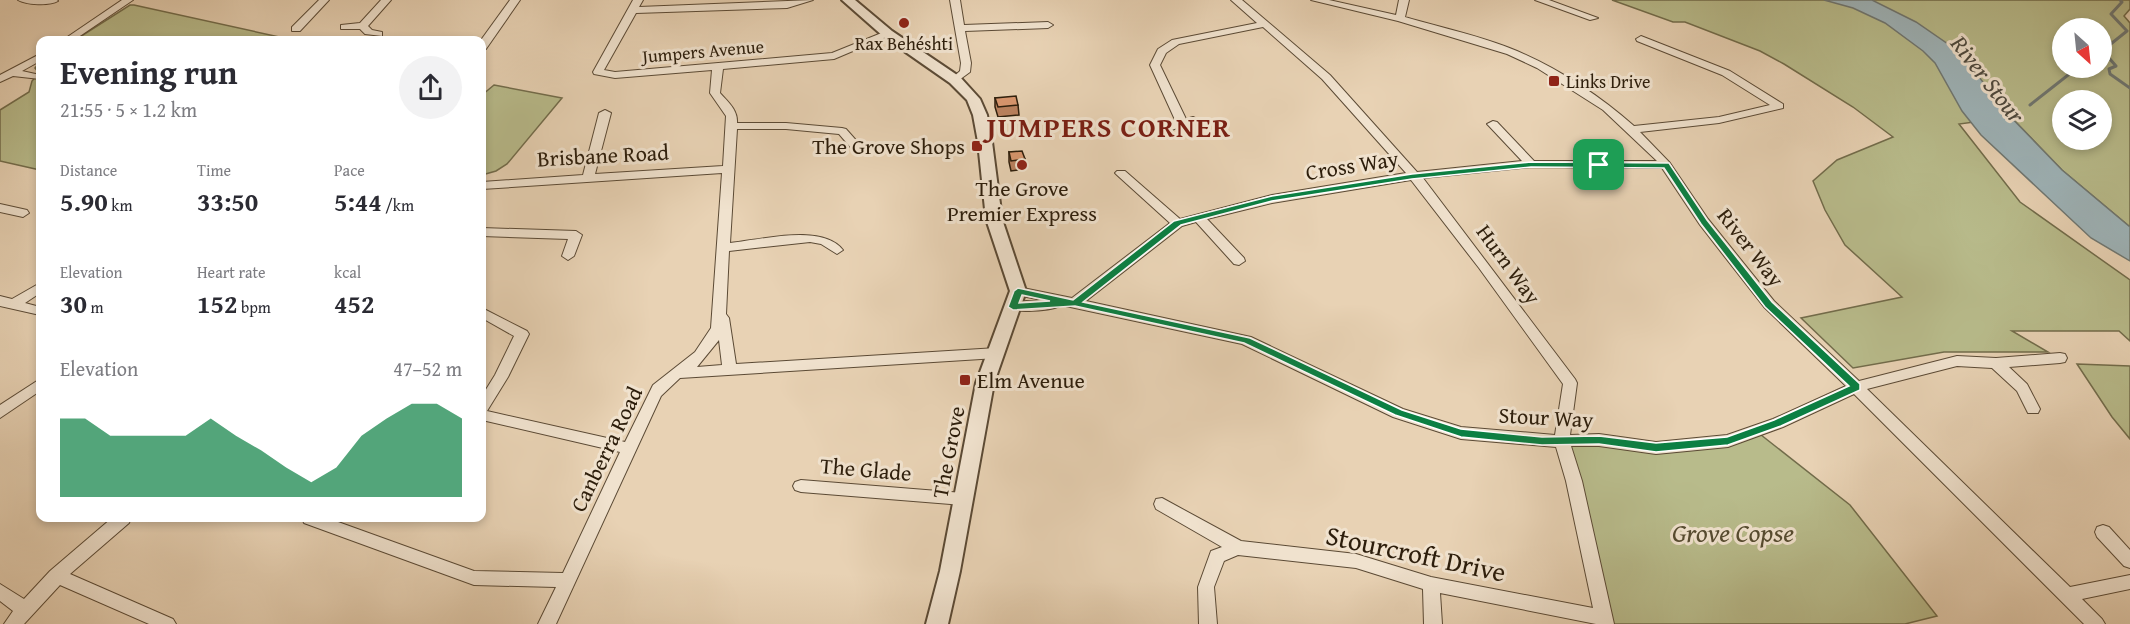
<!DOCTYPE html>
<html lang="en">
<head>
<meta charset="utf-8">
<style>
  body { margin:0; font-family:"Gentium Book Plus",serif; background:#f2f2f3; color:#2b2b33; height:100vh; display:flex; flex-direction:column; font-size:22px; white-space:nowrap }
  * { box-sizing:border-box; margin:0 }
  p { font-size:20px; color:#7c7c81 }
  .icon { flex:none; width:33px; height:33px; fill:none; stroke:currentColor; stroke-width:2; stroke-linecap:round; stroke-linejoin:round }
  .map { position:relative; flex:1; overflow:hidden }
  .panel { position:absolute; left:36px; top:36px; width:450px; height:486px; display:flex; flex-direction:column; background:#fff; border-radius:12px; box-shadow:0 3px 9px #0003 }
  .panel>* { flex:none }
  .needle { width:39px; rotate:153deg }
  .controls { position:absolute; left:2052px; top:18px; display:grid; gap:12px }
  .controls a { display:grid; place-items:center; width:60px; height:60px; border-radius:50%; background:#fff; box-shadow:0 3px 9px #0003; font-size:30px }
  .pin { position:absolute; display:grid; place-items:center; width:51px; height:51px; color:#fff; margin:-26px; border-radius:12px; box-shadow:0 3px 9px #0006 }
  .round { display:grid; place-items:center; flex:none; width:63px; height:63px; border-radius:32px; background:#f2f2f3 }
  .head { display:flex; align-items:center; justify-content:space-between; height:102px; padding:0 24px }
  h1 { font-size:33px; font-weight:800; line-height:45px }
  .stats { display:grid; grid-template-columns:repeat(3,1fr); gap:9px; height:102px; padding:6px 24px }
  .stats div { display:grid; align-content:center }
  .stats b { font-size:26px; font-weight:800 }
  .stats small { font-size:16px; font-weight:400 }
  .stats p { font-size:16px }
  .chart { height:168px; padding:12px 24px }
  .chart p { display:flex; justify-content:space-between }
  .chart svg { width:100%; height:108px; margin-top:6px; fill:#0b8043; opacity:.7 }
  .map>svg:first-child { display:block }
  .green { fill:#b8bb8b; stroke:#726c4b; stroke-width:1.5; fill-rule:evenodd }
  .water { fill:#9eb4b9; stroke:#707873; stroke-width:1.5 }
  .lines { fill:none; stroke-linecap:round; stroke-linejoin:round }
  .stream { stroke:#707873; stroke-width:3 }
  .minor-casing { stroke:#5b4a35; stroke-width:2 }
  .tertiary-casing { stroke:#5b4a35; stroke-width:4 }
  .minor { fill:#f0e2ce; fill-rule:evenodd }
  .tertiary { fill:#f0e2ce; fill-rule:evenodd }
  .wall { fill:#bb825f; stroke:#2c1d0b; stroke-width:1.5 }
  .building { fill:#da976f; stroke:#2c1d0b; stroke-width:1.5 }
  .route { fill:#0b8043; stroke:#fff; stroke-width:1.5; fill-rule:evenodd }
  .poi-dot { fill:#8f2418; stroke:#f0e2ce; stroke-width:2 }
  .labels { text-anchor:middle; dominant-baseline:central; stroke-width:6; stroke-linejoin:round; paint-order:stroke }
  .far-poi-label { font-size:18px; fill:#2c1d0b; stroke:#f0e2ce }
  .far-street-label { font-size:18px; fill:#2c1d0b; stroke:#f0e2ce }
  .poi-label { font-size:22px; fill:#2c1d0b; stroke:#f0e2ce; text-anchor:end }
  .street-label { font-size:22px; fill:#2c1d0b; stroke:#f0e2ce }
  .water-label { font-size:24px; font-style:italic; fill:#4e4a3f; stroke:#f0e2ce }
  .near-park-label { font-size:27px; font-style:italic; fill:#564c31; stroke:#f0e2ce }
  .near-street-label { font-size:27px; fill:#2c1d0b; stroke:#f0e2ce }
  .district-label { font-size:28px; font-weight:bold; letter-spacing:1.5px; fill:#7a1f14; stroke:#f0e2ce }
</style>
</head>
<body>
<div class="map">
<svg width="2130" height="624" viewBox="0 0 2130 624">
  <rect width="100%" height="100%" fill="#e8d2b4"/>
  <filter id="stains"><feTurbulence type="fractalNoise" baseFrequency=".00333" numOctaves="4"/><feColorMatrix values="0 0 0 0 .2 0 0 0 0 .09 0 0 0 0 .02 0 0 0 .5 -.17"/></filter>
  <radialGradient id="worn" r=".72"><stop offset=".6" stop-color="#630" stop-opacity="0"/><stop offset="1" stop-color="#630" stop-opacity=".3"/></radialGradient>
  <!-- green -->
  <g class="green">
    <path d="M1612,0H2130V9L2124,16L2130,23V227L2062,170L2011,117L1959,124L2020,202L2130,280V341L2119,331H2012L2048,352H1944L1853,368L1801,318L1902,297L1845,245L1825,210L1813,181L1837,160L1893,137L1853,107L1784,64L1760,51L1685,22H1673ZM2062,28H2102V68H2062ZM2062,100H2102V140H2062Z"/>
    <polygon points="130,5 134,5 293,40 75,40"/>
    <polygon points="40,62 40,170 0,161 0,110 29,92 32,81 39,73 35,68"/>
    <polygon points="494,85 562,98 507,164 496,171 482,175 482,95"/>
    <polygon points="2077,364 2130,366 2130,439 2112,417"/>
    <polygon points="1756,431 1850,505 1937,616 1905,624 1605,624 1562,441 1656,448"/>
  </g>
  <!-- water -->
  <polygon class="water" points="1824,0 1872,0 1916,22 1961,53 2004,110 2062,170 2130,227 2130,261 2091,238 1981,135 1962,111 1935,63 1923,51 1885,23 1853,8"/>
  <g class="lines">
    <!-- stream -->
    <g class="stream">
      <polyline points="2102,51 2127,31 2111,14 2122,2 2120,0"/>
      <polyline points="2109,58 2116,66 2109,69 2110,74 2130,88"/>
      <polyline points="2030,105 2077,68"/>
    </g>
    <!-- minor casing -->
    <g class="minor-casing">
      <g id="minor">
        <path d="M18,0H57L58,1C50,6 26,5 18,0Z"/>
        <polygon points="122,0 133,0 74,40 63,40"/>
        <polygon points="319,0 329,0 300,31 292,31 292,27"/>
        <polygon points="381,0 391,0 368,26 372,30 382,32 382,36 365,34 360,29 341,29 341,25 360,23"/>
        <polygon points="510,0 520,0 486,49 482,50 481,40"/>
        <path d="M633,0H643L639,7L813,0L787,8L636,13L604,70L615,72L832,53L884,32H892L893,34L834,59L723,69L720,93C728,102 738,110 737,123H786L842,128L846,129L862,147L856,150L852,149L839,134L786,129H737L730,243C761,240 822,223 843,250L837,254L821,244L810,242L729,251L726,314L729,318L736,364L997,348L1004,353L997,358L680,378L661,396L556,624H538L556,587L474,585L304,523L302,518H327L474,571L563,573L620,452L482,420V396L495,375L514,336L482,318V308L527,331L529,334L508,377L487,411L625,442L653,385L695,352L711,328L722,173L482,189V182L583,175L599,113L605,110L611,113L595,174L723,166L726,116L710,93L712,70L615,78L594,74L593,72ZM719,340L722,365L697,367Z"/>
        <polygon points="950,0 960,0 964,25 1048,22 1053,25 1048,28 965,31 971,63 970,72 955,83 950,80 960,71 961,63"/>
        <path d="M1231,0H1242L1330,75L1417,172L1522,161L1489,126L1487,124L1493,121L1497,122L1534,161H1657L1603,110L1537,68L1507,54L1398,21L1311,0H1329L1396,15L1399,0H1409L1405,17C1442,28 1482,36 1517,51C1559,69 1600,96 1634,126L1719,117L1770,105L1722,75L1637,41L1636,39L1641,36L1730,71L1783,104V108L1719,123L1640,132L1670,163L1708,219L1774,301L1859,381L1957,356L1996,358L2060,353L2065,354L2067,358L2065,362L2060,363L2009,367L2027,384L2040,409L2038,413H2028L2017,391L1992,368L1957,366L1867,389L2070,587L2130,575V589L2082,599L2102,619L2105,624H2084L1854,394L1783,427L1728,447L1656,454L1599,446H1571L1582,481L1614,624H1596L1440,593L1442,624H1424L1423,589L1356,568L1238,555L1224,561L1214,587L1217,624H1199L1198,587L1211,551L1222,547L1156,509L1154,504L1156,499L1162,498L1241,541L1356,554L1431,577L1593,608L1566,481L1556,447L1461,439L1393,417L1242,344L1061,305C1054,311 1012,314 1006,307L1013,302L1041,300L1013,294L1011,291L1013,288L1018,287L1072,298L1170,223L1117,175L1115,173L1117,171H1125L1180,219L1272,195L1406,173L1322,79L1263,27L1179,44L1166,53L1160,65L1186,119L1193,117L1199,120L1169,131H1161V127L1176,122L1150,65L1158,49L1172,40L1257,23ZM1531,167L1662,168L1700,225L1764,307L1846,386L1773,419L1727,435L1656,442L1599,434L1570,435L1577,383L1575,379L1423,178ZM1411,180L1479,268L1563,384L1555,435L1461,427L1403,409L1251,337L1086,301L1182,226L1196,222L1234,264L1239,265L1245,261L1244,258L1207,219L1272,203Z"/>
        <polygon points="1535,0 1549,0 1598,18 1590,20"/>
        <polygon points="40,54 40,61 22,71 40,75 40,79 13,76 0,82 0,75"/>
        <polygon points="0,204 27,210 29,213 23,217 0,212"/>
        <polygon points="482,228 576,231 582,235 574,256 568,260 562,256 568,239 482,236"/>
        <polygon points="40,283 40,293 25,303 40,307 40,315 0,306 0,296 12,299"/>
        <polygon points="40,379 40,391 0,418 0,405"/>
        <polygon points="801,480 963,493 969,495 971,499 969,503 963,505 801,492 795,490 793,486 795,482"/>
        <polygon points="112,518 131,518 129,523 70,574 173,619 176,624 149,624 60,585 24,624 4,624 13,611 0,601 0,584 24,599 50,571"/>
        <polygon points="2103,525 2109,527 2130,550 2130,568 2124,566 2097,537 2095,532 2097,527"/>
      </g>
    </g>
    <!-- tertiary casing -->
    <g class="tertiary-casing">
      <polygon id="tertiary" points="842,0 855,0 892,31 960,77 980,99 987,115 992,142 1002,219 1026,291 994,383 960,571 948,624 926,624 940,571 976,383 1010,291 986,219 978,142 973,115 967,100 950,83 884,37"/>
    </g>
    <!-- minor -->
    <use href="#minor" class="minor"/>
    <!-- tertiary -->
    <use href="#tertiary" class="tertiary"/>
  </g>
  <!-- wall -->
  <g class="wall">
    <polygon points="995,98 1018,105 1019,115 998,117 995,107"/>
    <polygon points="1009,152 1025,159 1025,169 1011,171 1009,162"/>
  </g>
  <!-- building -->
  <g class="building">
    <polygon points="1016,96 1018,105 998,107 995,98"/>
    <polygon points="1022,151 1025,159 1011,161 1009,152"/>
  </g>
  <!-- route -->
  <path class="route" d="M1531,162L1669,163L1707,220L1772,302L1860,384V390L1781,426L1728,445L1656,452L1599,444L1542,445L1461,437L1395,415L1244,343L1075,306L1013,310L1008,307L1014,291L1018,288L1073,300L1174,221L1272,196L1412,174ZM1531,167L1664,168L1701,224L1765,307L1849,386L1774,420L1727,437L1656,443L1599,436L1542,437L1461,429L1402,410L1250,338L1083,302L1181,225L1272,201L1412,179ZM1022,295L1050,301L1019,303Z"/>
  <!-- markers -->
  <g class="poi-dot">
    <circle cx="904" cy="23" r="6"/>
    <rect x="1548" y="75" width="12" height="12" rx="3"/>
    <rect x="971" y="140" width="12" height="12" rx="3"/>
    <circle cx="1022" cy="165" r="6"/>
    <rect x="959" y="374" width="12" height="12" rx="3"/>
  </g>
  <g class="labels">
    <!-- far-poi labels -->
    <g class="far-poi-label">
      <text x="904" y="43">Rax Behéshti</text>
      <text x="1566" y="81" text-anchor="start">Links Drive</text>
    </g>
    <!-- far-street labels -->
    <g class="far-street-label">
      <text transform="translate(703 51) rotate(-5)">Jumpers Avenue</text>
    </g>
    <!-- poi labels -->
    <g class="poi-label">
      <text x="965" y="146">The Grove Shops</text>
      <text x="1022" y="188" text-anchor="middle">The Grove<tspan x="1022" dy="25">Premier Express</tspan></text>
      <text x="977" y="380" text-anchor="start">Elm Avenue</text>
    </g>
    <!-- street labels -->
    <g class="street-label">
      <text transform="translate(603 155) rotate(-3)">Brisbane Road</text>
      <text transform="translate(1352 165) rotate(-9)">Cross Way</text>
      <text transform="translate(1751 247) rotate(52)">River Way</text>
      <text transform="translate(1509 264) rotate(54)">Hurn Way</text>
      <text transform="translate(1546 417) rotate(3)">Stour Way</text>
      <text transform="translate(606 449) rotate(-64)">Canberra Road</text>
      <text transform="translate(948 452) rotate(-79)">The Grove</text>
      <text transform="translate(866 469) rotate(5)">The Glade</text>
    </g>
    <!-- water labels -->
    <g class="water-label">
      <text transform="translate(1988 79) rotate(52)">River Stour</text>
    </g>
    <!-- near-park labels -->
    <g class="near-park-label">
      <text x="1733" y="532">Grove Copse</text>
    </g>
    <!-- near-street labels -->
    <g class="near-street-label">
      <text transform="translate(1416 553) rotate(12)">Stourcroft Drive</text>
    </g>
    <!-- district labels -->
    <g class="district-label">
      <text x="1109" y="126">JUMPERS CORNER</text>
    </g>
  </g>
  <rect width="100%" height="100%" filter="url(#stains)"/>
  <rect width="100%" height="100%" fill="url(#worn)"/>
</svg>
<div class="controls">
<a><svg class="needle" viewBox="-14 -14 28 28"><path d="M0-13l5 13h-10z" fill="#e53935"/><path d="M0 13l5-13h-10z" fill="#7c7c81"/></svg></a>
<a><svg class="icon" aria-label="layers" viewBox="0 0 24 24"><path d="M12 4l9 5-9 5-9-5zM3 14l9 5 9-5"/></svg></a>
</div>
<div class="pin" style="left:1599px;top:165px;background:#1e9e55"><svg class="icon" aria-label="arrive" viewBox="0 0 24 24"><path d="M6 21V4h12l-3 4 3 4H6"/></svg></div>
<section class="panel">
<div class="head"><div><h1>Evening run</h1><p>21:55 · 5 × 1.2 km</p></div><a class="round"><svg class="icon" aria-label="share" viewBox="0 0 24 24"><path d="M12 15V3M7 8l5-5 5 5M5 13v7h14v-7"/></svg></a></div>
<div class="stats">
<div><p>Distance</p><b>5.90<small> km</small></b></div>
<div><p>Time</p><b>33:50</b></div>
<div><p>Pace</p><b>5:44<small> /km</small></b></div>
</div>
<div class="stats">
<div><p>Elevation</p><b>30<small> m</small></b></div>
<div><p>Heart rate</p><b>152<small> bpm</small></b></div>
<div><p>kcal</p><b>452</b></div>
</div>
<div class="chart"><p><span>Elevation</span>47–52 m</p>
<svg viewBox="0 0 160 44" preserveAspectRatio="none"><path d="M0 44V12L10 12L20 19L30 19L40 19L50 19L60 12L70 19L80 25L90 32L100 38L110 32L120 19L130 12L140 6L150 6L160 12V44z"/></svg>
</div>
</section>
</div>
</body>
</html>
